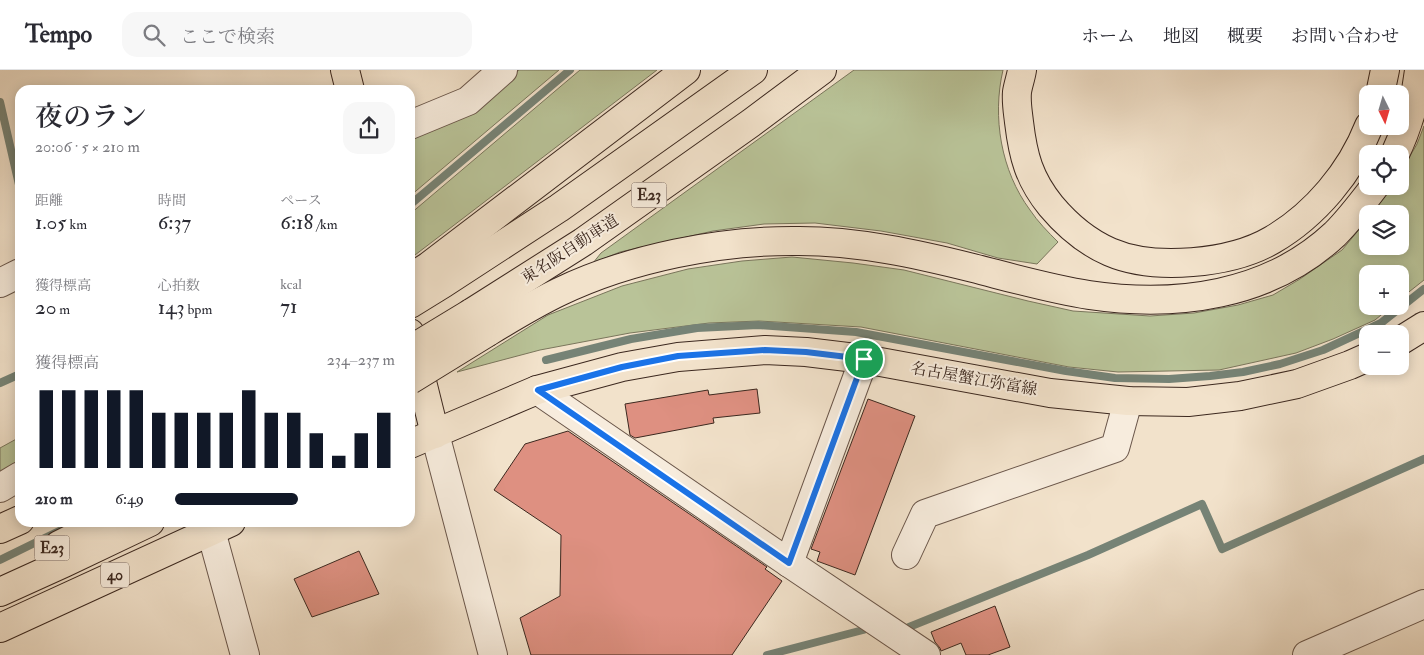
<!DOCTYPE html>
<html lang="ja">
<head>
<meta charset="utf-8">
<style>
  body { margin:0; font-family:"IM FELL Double Pica","Noto Serif JP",serif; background:#f7f7f7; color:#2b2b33; height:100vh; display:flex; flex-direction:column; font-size:19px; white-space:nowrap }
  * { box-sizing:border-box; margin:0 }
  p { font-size:16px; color:#7c7c81 }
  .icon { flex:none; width:28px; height:28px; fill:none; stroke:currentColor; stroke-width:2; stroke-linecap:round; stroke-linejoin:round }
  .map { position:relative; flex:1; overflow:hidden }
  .drawer { position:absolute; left:15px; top:15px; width:400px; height:442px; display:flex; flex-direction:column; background:#fff; border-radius:15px; box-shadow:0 2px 12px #0003 }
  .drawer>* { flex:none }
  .needle { width:32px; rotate:175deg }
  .fabs { position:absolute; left:1359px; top:15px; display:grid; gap:10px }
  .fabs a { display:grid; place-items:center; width:50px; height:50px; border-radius:10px; background:#fff; box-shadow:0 2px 12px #0003; font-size:25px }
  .pin { position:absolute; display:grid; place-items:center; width:42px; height:42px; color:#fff; margin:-21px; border:2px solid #fff; border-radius:50%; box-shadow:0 1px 5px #0007 }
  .round { display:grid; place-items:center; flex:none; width:52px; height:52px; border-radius:15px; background:#f7f7f7 }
  .overview { display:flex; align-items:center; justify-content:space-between; height:85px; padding:0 20px }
  h1 { font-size:28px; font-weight:600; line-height:38px }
  .metrics { display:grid; grid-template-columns:repeat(3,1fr); gap:8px; height:85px; padding:5px 20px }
  .metrics div { display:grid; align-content:center }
  .metrics b { font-size:21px; font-weight:600 }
  .metrics small { font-size:14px; font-weight:400 }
  .metrics p { font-size:14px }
  .chart { height:140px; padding:10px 20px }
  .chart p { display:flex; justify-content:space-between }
  .chart svg { width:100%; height:90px; margin-top:5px; stroke:#111827; stroke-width:6 }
  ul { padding:0 20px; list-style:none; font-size:16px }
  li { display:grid; grid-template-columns:80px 60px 1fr; align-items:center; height:38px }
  li i { height:12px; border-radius:6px; background:#111827 }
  header { display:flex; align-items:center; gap:30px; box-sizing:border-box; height:70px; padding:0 25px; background:#fff; border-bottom:1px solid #e1e1e2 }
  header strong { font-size:24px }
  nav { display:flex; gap:28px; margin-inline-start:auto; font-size:18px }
  .search { width:350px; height:45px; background:#f7f7f7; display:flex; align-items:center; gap:12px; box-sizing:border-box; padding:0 18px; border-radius:15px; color:#7c7c81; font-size:19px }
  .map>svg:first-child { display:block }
  .green { fill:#b9c398; stroke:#7a765c }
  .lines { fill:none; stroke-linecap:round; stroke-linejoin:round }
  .stream { stroke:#768376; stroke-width:8 }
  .building { fill:#de9081; stroke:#3c281f }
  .minor-casing { stroke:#6a564a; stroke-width:30 }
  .major-casing { stroke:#3c281f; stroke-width:30 }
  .highway-casing { stroke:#3c281f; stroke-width:30 }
  .minor { stroke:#f7ecdd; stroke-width:28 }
  .major { stroke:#f2e2cb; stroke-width:28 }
  .highway { stroke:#f2e2cb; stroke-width:28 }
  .highway-bridge-casing { stroke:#3c281f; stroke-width:30; stroke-linecap:butt }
  .highway-bridge { stroke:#f2e2cb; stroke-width:28 }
  .route-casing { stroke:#fff; stroke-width:10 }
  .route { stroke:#1a73e8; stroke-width:6 }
  .labels { text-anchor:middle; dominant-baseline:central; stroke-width:4; stroke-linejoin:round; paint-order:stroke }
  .shield { fill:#f7ecdd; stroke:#746358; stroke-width:1 }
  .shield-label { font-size:15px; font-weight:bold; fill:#3c281f }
  .street-label { font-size:16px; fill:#3c281f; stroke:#f7ecdd }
</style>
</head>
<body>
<header>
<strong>Tempo</strong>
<div class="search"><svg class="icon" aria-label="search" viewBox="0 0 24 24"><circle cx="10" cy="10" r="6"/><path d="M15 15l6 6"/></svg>ここで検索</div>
<nav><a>ホーム</a><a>地図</a><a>概要</a><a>お問い合わせ</a></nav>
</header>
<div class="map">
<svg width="1424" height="585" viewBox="0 0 1424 585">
  <rect width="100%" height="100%" fill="#f2e2cb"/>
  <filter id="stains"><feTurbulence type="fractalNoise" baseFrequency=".004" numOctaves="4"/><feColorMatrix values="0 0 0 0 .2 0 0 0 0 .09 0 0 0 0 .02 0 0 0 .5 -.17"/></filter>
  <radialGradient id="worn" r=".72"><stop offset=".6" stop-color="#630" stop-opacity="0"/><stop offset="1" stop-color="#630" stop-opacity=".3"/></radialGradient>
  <!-- green -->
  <g class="green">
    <polygon points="519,0 559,0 410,126 410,65 479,34"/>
    <polygon points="580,0 657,0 415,185 410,168 410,144"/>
    <path d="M854,0H1003C992,47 1001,101 1030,140C1038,152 1048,162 1058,172L1037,194L998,188L947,173L881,161L815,153L764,154L713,161L620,182L593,193L601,183Z"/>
    <polygon points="1424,56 1424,210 1400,229 1400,204 1368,204 1368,236 1392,236 1375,250 1333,269 1296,283 1219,300 1118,302 1069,297 861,257 759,251 709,253 630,263 540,280 457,302 548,245 622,216 688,199 742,191 792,187 853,193 904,200 1028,231 1073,241 1150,246 1194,243 1238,235 1273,225 1300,209 1342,180 1367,150 1368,176 1400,176 1400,144 1372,144 1391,116 1400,116 1400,103 1417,74"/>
    <polygon points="20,367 20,399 0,408 0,378"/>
  </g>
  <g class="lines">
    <!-- stream -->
    <g class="stream">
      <polyline points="0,32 20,119"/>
      <polyline points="411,134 570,0"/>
      <polyline points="546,290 631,269 697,258 758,255 856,262 1066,301 1115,308 1169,309 1210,306 1243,302 1280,294 1323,280 1381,253 1424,219"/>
      <polyline points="0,313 20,304"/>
      <polyline points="0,490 59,461"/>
      <polyline points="909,557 1088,485 1202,434 1222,479 1424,389"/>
      <polyline points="767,585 863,560"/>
    </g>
  </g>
  <!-- building -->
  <g class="building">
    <polygon points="757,319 760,343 713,348 714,353 635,368 630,365 625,334 708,320 709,325"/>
    <polygon points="868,329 915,346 855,505 817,491 820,482 811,479"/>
    <polygon points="568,361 767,497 765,499 782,511 732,585 531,585 520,548 560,526 561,465 494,420 525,374"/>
    <polygon points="359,481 379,524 312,547 294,509"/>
    <polygon points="995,536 1010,577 988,585 966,585 961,573 941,581 940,578 935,572 931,562"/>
  </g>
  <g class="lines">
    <!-- minor casing -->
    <g class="minor-casing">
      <g id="minor">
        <polyline points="410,55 468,31 503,0"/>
        <polyline points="0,213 20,203"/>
        <polyline points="537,320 789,493 926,585"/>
        <polyline points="435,364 493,585"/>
        <polyline points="0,418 20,406"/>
        <polyline points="211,461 245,585"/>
        <polyline points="906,485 925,444 1115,378 1128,331"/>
        <polyline points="789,493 864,289"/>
        <polyline points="1307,585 1424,534"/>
      </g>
    </g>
    <!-- major casing -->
    <g class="major-casing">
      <g id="major">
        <polyline points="345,0 350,20"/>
        <polyline points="410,263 435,364"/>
        <polyline points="1400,271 1424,256"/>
        <polyline points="410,374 537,320 622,297 678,287 765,280 806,282 864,289 1050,323 1128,331 1188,332 1240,326 1297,314 1350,295 1368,287"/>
        <polyline points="0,558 231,452"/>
      </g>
    </g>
    <!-- highway casing -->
    <g class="highway-casing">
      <g id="highway">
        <path d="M1022,0C1021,7 1018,15 1017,22C1016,32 1018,43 1019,52C1023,86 1029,109 1051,136C1067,155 1087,172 1110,182C1154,201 1231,194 1272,170C1315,145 1351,102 1369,56"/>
        <polyline points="1380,24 1385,0"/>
        <path d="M1395,84C1408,57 1416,30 1419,0"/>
        <polyline points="410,208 429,196 686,0"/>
        <polyline points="410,234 444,213 559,138 753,0"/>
        <polyline points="471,243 583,172 751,53 822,0"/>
        <path d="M488,262C511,248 534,234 559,222C630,188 720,170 799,171C858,171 917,184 973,198C1012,208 1050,219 1089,225C1176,238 1269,226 1335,164C1350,149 1362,133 1375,116"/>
        <polyline points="0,459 20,450"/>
        <polyline points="59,475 105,452"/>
        <polyline points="0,522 64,493 150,452"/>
      </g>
    </g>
    <!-- minor -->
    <use href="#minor" class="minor"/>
    <!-- major -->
    <use href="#major" class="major"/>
    <!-- highway -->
    <use href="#highway" class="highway"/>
    <!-- highway-bridge casing -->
    <g class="highway-bridge-casing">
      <g id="highway-bridge">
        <polyline points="410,280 471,243"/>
        <polyline points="410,310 488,262"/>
      </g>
    </g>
    <!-- highway-bridge -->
    <use href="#highway-bridge" class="highway-bridge"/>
  </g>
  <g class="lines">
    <!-- route casing -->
    <g class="route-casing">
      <polygon id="route" points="765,280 806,282 864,289 789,493 538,320 622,297 678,286"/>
    </g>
    <!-- route -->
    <use href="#route" class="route"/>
  </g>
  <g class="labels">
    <!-- shield labels -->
    <g class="shield">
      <rect x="631.5" y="112.5" width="35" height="25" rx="4"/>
      <rect x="34.5" y="465.5" width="35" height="25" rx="4"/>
      <rect x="101" y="492.5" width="28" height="25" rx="4"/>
    </g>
    <g class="shield-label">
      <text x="649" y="125">E23</text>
      <text x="52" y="478">E23</text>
      <text x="115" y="505">40</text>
    </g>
    <!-- street labels -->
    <g class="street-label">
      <text transform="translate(570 179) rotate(-33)">東名阪自動車道</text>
      <text transform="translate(974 309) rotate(10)">名古屋蟹江弥富線</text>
    </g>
  </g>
  <rect width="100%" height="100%" filter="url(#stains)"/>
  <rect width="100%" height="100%" fill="url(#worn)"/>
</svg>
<div class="fabs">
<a><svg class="needle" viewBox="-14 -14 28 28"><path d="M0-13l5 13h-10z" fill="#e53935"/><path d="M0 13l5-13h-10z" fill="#7c7c81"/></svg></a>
<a><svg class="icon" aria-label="locate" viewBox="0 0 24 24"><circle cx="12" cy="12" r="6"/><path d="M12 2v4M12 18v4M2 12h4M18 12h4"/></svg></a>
<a><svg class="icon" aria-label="layers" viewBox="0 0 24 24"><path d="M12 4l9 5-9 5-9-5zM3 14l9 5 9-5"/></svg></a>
<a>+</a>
<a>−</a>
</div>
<div class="pin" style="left:864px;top:289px;background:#1e9e55"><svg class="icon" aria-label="arrive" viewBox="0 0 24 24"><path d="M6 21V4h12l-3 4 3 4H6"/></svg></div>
<section class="drawer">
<div class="overview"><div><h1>夜のラン</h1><p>20:06 · 5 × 210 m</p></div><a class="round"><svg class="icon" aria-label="share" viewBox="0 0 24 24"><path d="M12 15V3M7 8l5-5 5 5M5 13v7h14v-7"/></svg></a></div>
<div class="metrics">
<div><p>距離</p><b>1.05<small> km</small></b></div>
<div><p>時間</p><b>6:37</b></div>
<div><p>ペース</p><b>6:18<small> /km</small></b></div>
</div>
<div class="metrics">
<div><p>獲得標高</p><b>20<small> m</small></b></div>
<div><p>心拍数</p><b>143<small> bpm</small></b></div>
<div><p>kcal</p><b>71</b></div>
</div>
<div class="chart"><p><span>獲得標高</span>234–237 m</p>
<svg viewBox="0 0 160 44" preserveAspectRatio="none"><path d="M5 44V6M15 44V6M25 44V6M35 44V6M45 44V6M55 44V17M65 44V17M75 44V17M85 44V17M95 44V6M105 44V17M115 44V17M125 44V27M135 44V38M145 44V27M155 44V17"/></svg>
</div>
<ul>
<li><b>210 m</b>6:49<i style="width:56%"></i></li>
</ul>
</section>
</div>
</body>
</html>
